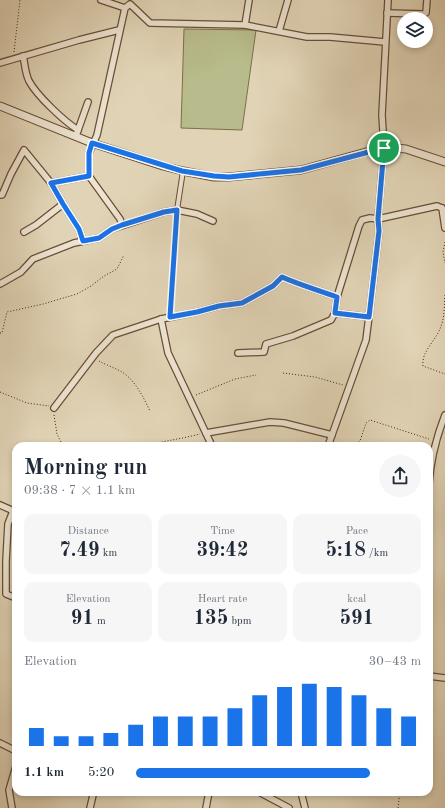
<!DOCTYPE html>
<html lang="en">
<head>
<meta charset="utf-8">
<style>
  body { margin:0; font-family:"Old Standard TT",serif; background:#f6f6f7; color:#1f2937; height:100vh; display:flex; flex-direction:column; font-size:15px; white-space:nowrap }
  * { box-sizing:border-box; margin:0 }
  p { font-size:13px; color:#747a83 }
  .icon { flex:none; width:22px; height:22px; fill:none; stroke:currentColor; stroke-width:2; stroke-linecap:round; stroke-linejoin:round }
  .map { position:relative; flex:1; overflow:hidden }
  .panel { position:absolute; left:12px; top:442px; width:421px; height:354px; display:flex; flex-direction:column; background:#fff; border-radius:12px; box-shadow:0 2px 6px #0003 }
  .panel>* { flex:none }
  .tools { position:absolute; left:397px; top:12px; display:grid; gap:8px }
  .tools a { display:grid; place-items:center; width:36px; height:36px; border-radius:50%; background:#fff; box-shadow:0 2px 6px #0003; font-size:20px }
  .pin { position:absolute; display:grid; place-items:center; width:34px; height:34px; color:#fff; margin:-17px; border:2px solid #fff; border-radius:50%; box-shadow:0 1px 4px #0007 }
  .round { display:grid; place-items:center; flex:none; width:42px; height:42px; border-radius:21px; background:#f6f6f7 }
  .overview { display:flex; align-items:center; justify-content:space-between; height:68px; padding:0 12px }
  h1 { font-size:22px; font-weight:600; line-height:30px }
  .stats { display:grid; grid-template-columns:repeat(3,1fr); gap:6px; height:68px; padding:4px 12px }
  .stats div { display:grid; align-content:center; border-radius:10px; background:#f6f6f7; text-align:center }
  .stats b { font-size:20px; font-weight:600 }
  .stats small { font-size:11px; font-weight:400 }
  .stats p { font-size:11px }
  .chart { height:112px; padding:8px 12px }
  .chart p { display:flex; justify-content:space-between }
  .chart svg { width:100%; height:72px; margin-top:4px; stroke:#1a73e8; stroke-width:6 }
  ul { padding:0 12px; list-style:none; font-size:13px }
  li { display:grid; grid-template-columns:64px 48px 1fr; align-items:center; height:30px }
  li i { height:10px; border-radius:5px; background:#1a73e8 }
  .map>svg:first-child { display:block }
  .green { fill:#b8bb8b; stroke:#7c6e4b }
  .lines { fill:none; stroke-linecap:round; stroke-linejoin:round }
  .pedestrian-casing { stroke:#694e36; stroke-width:6 }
  .minor-casing { stroke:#694e36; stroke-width:8 }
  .tertiary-casing { stroke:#694e36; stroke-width:9 }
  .path { stroke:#41210b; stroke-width:1; stroke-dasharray:1 2; stroke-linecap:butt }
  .pedestrian { stroke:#ece3d0; stroke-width:4 }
  .minor { stroke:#ece3d0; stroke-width:5.5 }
  .tertiary { stroke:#ece3d0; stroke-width:7 }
  .route-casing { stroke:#fff; stroke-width:8 }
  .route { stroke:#1a73e8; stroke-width:5 }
</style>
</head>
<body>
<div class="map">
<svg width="445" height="808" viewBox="0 0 445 808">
  <rect width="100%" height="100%" fill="#e1d4b6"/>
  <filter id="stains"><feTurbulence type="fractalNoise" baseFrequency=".005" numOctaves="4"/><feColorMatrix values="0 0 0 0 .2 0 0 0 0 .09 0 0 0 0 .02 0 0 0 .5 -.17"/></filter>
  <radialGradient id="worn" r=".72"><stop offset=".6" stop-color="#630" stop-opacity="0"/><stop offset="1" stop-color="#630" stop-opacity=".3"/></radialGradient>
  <!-- green -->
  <polygon class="green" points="184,29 256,30 242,130 181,128"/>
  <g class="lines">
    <!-- pedestrian casing -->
    <g class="pedestrian-casing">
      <polyline id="pedestrian" points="170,317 177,210 183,171"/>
    </g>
    <!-- minor casing -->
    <g class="minor-casing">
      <g id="minor">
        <polyline points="101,0 125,8"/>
        <polyline points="387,13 423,14 426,13 427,0"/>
        <polyline points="245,25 249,0"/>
        <polyline points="279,31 288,0"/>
        <path d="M23,56C25,64 25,73 29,81C37,96 64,121 78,130"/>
        <polyline points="0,63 79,40 119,30"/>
        <polyline points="77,133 88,102"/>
        <polyline points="51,183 89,176"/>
        <polyline points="0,195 2,195 11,174 24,150 51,183 63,204 79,229 83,241"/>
        <polyline points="442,208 445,228"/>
        <polyline points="122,225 120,219 89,176 89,153 97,135 125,8 130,4 150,23 245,25 307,37 330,37 385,42"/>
        <polyline points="24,232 36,225 63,204"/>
        <polyline points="0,284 21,272 33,259 74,243 99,238 112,229 164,212 177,210 197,214 213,221"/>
        <polyline points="335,313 369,317"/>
        <polyline points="161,319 168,353 212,446"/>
        <polyline points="238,353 264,352 266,344 293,336 331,320 335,313 337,297 359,226 362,220 370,218 378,219 384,147 382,115 388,0"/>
        <path d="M54,408L96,353L113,335L161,319L197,312L219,306L242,303L273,286L282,277C300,285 318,290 337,297"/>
        <polyline points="206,433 270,422 284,423 332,435"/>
        <polyline points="328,446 366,340 371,300 379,231 378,219 437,206 442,208"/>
        <path d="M429,483C431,458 436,438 445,415"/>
        <polyline points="0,505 16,512"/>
        <polyline points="13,511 8,524 6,561 6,594 16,598"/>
        <polyline points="429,676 445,678"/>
        <polyline points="0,743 16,751"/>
        <polyline points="259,792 289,808"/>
        <polyline points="301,792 305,808"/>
        <polyline points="12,808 9,790 16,766"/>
        <polyline points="90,808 93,795"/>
        <polyline points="206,808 209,792"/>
      </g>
    </g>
    <!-- tertiary casing -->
    <g class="tertiary-casing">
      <polyline id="tertiary" points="0,106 92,143 163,166 183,171 214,177 229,177 301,170 384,147 406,149 445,162"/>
    </g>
    <!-- path -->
    <g class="path">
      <polyline points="14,52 20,0"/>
      <polyline points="445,242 443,252 445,263"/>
      <path d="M445,295C444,305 445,316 441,326C437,340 421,351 423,366L445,374"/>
      <polyline points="0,333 2,333 7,312 43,304 77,294 91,286 104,276 117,269 124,255"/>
      <path d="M99,361C106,365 115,368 122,372C136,381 143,397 150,411"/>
      <polyline points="283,373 315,377 343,385"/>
      <polyline points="0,392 27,403 49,406"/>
      <polyline points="196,395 235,379 256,375"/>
      <path d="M54,415L57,434L62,444C82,442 102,444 122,446"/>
      <path d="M144,446C163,441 181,439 200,434"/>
      <polyline points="354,446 360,441 366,423 370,420 429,439"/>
      <polyline points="398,808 400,792"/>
    </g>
    <!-- pedestrian -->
    <use href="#pedestrian" class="pedestrian"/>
    <!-- minor -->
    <use href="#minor" class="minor"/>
    <!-- tertiary -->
    <use href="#tertiary" class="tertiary"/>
  </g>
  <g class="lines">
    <!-- route casing -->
    <g class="route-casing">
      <path id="route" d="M92,143L182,171L214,176L229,177L301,170L384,148L378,219L379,231L369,317L335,313L337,297C318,290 300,285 282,277L273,286L242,303L219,306L197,312L170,317L177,210L164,212L122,225L112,229L99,238L83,241L79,229L63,204L51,183L89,176V153Z"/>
    </g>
    <!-- route -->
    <use href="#route" class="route"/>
  </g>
  <rect width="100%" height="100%" filter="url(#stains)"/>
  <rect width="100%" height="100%" fill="url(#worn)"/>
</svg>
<div class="tools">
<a><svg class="icon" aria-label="layers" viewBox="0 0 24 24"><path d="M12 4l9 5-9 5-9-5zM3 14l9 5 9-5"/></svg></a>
</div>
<div class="pin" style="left:384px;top:148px;background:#1e9e55"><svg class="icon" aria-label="arrive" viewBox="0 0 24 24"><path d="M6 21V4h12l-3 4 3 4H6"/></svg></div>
<section class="panel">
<div class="overview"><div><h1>Morning run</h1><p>09:38 · 7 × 1.1 km</p></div><a class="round"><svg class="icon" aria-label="share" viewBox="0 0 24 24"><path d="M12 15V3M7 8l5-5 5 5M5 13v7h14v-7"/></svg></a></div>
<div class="stats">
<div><p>Distance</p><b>7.49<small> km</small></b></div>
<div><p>Time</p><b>39:42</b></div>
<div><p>Pace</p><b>5:18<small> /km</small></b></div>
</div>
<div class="stats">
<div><p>Elevation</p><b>91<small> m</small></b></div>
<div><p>Heart rate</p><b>135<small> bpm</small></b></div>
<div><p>kcal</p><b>591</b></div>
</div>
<div class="chart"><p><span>Elevation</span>30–43 m</p>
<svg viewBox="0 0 160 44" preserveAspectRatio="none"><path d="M5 44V33M15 44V38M25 44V38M35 44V36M45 44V31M55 44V26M65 44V26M75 44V26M85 44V21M95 44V13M105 44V8M115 44V6M125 44V8M135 44V13M145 44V21M155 44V26"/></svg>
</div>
<ul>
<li><b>1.1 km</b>5:20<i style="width:82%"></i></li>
</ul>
</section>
</div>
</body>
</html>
